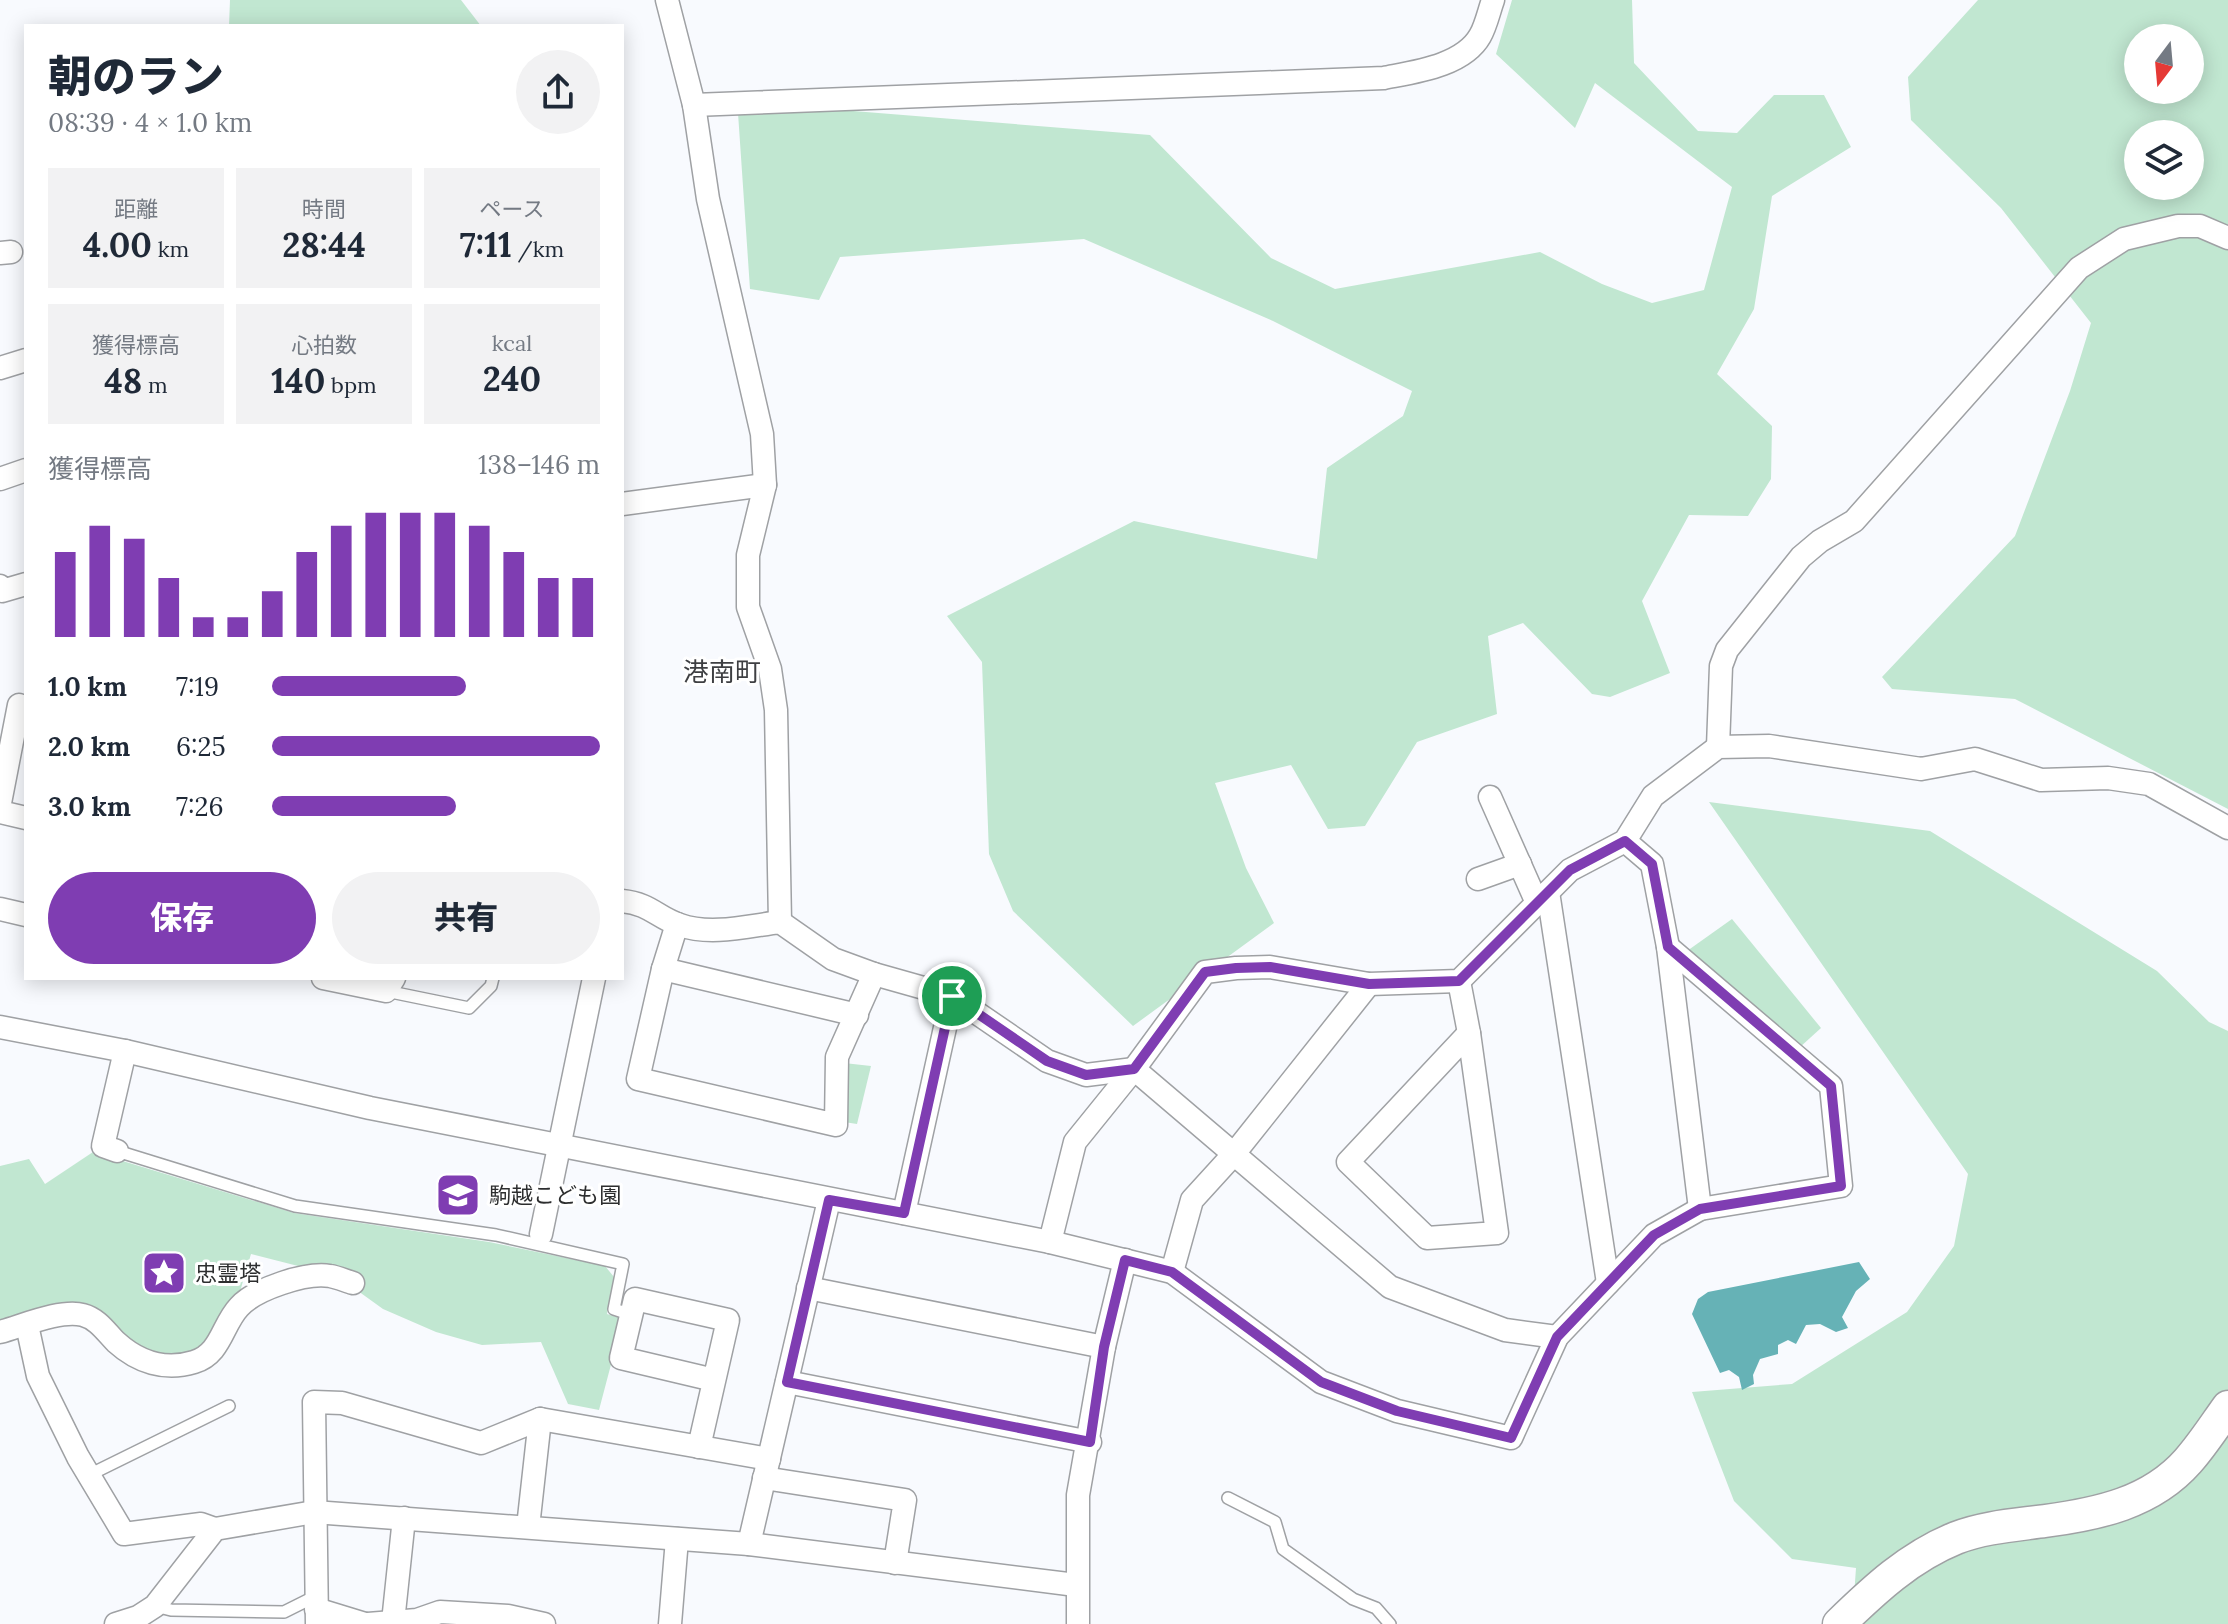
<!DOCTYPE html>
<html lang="ja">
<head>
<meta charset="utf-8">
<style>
  body { margin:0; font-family:Lora,"Noto Sans JP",serif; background:#f2f2f3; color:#1f2937; height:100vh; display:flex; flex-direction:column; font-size:30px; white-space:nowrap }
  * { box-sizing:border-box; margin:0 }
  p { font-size:26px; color:#747a83 }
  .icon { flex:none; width:44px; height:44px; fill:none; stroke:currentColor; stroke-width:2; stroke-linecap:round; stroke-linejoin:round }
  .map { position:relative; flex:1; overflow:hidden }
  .side { position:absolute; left:24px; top:24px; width:600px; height:956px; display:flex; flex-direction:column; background:#fff; border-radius:0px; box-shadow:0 4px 20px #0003 }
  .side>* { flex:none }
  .needle { width:52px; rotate:196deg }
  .fabs { position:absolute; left:2124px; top:24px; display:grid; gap:16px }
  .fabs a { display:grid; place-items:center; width:80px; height:80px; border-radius:50%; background:#fff; box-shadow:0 4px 20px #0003; font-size:40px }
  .pin { position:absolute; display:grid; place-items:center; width:68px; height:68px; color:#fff; margin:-34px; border:4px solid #fff; border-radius:50%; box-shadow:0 2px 8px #0007 }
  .round { display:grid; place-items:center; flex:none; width:84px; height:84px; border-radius:42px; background:#f2f2f3 }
  .overview { display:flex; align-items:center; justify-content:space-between; height:136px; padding:0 24px }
  h1 { font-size:44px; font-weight:800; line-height:60px }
  .metrics { display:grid; grid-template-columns:repeat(3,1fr); gap:12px; height:136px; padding:8px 24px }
  .metrics div { display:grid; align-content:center; border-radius:0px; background:#f2f2f3; text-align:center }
  .metrics b { font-size:34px; font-weight:800 }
  .metrics small { font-size:22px; font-weight:400 }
  .metrics p { font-size:22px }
  .chart { height:224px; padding:16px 24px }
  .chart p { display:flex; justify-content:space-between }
  .chart svg { width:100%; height:144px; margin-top:8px; stroke:#7f3db2; stroke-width:6 }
  .button { display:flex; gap:16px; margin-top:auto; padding:16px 24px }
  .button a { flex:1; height:92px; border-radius:48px; background:#7f3db2; color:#fff; font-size:32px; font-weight:800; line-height:92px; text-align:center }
  .button a+a { background:#f2f2f3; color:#1f2937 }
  ul { padding:0 24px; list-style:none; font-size:26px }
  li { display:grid; grid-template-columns:128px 96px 1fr; align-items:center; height:60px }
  li i { height:20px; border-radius:10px; background:#7f3db2 }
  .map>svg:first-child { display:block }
  .green { fill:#c1e7d1; fill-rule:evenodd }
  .water { fill:#66b2b6 }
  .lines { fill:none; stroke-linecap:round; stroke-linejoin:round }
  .lane-casing { stroke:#9fa1a4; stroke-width:14 }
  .street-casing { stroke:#9fa1a4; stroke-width:25 }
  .secondary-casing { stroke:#9fa1a4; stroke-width:35 }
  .lane { stroke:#fff; stroke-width:11 }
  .street { stroke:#fff; stroke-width:22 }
  .secondary { stroke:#fff; stroke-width:32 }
  .route-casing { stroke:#fff; stroke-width:16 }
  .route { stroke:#7f3db2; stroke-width:10 }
  .labels { text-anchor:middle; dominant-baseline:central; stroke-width:6; stroke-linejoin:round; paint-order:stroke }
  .poi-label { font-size:22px; fill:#2d2e2f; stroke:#fff; text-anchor:start }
  .quarter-label { font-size:26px; fill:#3e3f42; stroke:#fff }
</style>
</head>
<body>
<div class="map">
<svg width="2228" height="1624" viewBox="0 0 2228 1624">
  <rect width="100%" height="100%" fill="#f8fafe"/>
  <!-- green -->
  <g class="green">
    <polygon points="230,0 461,0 481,26 229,26"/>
    <polygon points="1512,0 1632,0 1634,63 1698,131 1737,133 1774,95 1824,95 1851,147 1772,196 1754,309 1717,374 1772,426 1771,479 1748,516 1689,515 1642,601 1670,673 1610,697 1592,694 1523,623 1488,636 1497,714 1417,742 1365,826 1328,829 1291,765 1215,783 1246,868 1274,923 1133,1026 1013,911 989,854 982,662 947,616 1134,521 1317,559 1327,468 1403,416 1412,391 1273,321 1084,239 840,257 819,300 750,289 738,113 841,110 1150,135 1271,258 1335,289 1540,252 1602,284 1652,303 1704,290 1732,187 1595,83 1575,128 1496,54"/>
    <path d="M1978,0H2228V809L2015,699L1892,689L1882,677L2015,536L2070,391L2091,323L2001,208L1911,120L1908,77ZM2138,38H2190V90H2138ZM2138,134H2190V186H2138Z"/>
    <polygon points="1709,802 1930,831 2157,971 2209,1022 2228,1031 2228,1624 1852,1624 1856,1568 1792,1559 1734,1501 1692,1392 1792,1384 1907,1312 1954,1246 1968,1174"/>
    <polygon points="1732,919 1821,1028 1799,1048 1687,951"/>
    <polygon points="844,1063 871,1066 857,1124 844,1122"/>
    <polygon points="93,1152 294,1213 489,1242 605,1266 614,1277 607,1314 623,1319 599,1410 568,1404 541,1342 482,1345 436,1332 383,1309 358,1291 302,1267 251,1254 239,1295 210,1343 190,1354 170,1358 127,1344 106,1315 80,1304 0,1325 0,1166 29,1159 45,1184"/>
  </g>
  <!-- water -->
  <polygon class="water" points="1859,1262 1870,1279 1856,1291 1842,1317 1848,1328 1836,1332 1820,1324 1806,1325 1796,1344 1788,1340 1778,1345 1778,1354 1760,1359 1753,1375 1754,1384 1742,1390 1739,1377 1729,1370 1720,1373 1692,1314 1698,1299 1708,1292"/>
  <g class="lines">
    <!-- lane casing -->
    <g class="lane-casing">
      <g id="lane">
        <polyline points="386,991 469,1008 491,986 493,978"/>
        <polyline points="117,1151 295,1206 496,1235 623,1264 614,1309 623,1312"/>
        <polyline points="89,1475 229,1406"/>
        <polyline points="1228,1498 1275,1522 1283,1549 1353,1599 1376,1608 1390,1624"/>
        <polyline points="155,1606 171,1610 284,1612 316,1596"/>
      </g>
    </g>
    <!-- street casing -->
    <g class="street-casing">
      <g id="street">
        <polyline points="667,0 694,105 708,199 762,434 765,485 748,555 748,607 770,669 776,710 780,922"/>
        <path d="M694,105L1384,78C1414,72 1463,66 1480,36C1486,26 1489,11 1493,0"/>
        <polyline points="0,253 11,252"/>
        <polyline points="0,368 26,360"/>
        <polyline points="0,479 26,470"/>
        <polyline points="622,504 765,485"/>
        <polyline points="0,586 2,591 26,584"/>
        <polyline points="1718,747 1721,666 1727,650 1801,557 1820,541 1854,521 2079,268 2124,239 2178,226 2200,226 2228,238"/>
        <polyline points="1490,797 1537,903"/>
        <polyline points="0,803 19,705"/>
        <polyline points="0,812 26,818"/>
        <polyline points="1625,841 1652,864 1668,947 1700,1209"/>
        <polyline points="1478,879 1520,864"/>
        <polyline points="1548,892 1608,1283"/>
        <path d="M622,901C651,904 656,917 680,925C711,936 748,926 780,922L833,959L874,974L952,996L1047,1061L1086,1075L1134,1069L1390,1287L1505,1330L1557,1337"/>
        <polyline points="0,909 26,915"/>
        <polyline points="677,924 663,969 638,1079 836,1125 837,1057 874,974"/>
        <polyline points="663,969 857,1015"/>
        <polyline points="323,978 386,991 394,978"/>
        <polyline points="1459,981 1469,1033"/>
        <polyline points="0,1027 125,1051 370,1108 1050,1242 1172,1272 1321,1382 1397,1411 1511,1438 1557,1337 1654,1235 1700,1209 1841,1186 1831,1086 1668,947"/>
        <polygon points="1469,1033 1497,1233 1427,1238 1348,1162"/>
        <polyline points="117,1151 103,1146 125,1051"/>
        <polyline points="904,1213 952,996"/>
        <polyline points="541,1234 594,978"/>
        <polyline points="1050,1242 1075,1142 1134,1069 1205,972 1236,968 1270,967 1369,984 1459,981 1570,870 1625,841 1653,796 1718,747 1769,746 1921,769 1975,759 2041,780 2108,778 2149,784 2228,828"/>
        <polyline points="1172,1272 1192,1200 1233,1155 1369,984"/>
        <polyline points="808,1288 1104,1347"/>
        <polyline points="27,1325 38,1376 78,1457 124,1534 201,1524 215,1529"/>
        <path d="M0,1332C22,1326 61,1309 83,1315C98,1319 106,1332 116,1342C138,1362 165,1371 194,1362C221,1354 222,1325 239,1307C255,1289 306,1272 330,1276C337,1277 346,1281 353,1283"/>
        <polyline points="787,1382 1090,1442"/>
        <polyline points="699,1447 728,1320 635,1299 621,1358 714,1380"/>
        <polyline points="764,1478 905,1500 895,1563"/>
        <polyline points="528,1527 540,1419"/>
        <polyline points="749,1544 829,1200"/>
        <polyline points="316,1609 365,1624"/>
        <polyline points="393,1622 404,1518"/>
        <polyline points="116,1624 138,1617 155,1606 215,1529 314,1512 749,1544 1076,1585"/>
        <polyline points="317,1624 314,1402 342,1403 481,1443 540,1419 769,1459"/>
        <polyline points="368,1624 417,1620 440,1612 508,1616 544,1624"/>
        <polyline points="670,1624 677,1539"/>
        <polyline points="1078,1624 1078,1495 1104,1347 1125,1260"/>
      </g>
    </g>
    <!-- secondary casing -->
    <g class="secondary-casing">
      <path id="secondary" d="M1839,1624C1874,1590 1909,1557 1956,1538C1984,1527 2016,1525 2045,1521C2098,1514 2151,1503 2188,1461C2203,1444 2215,1425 2228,1407"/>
    </g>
    <!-- lane -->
    <use href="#lane" class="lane"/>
    <!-- street -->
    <use href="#street" class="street"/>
    <!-- secondary -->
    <use href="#secondary" class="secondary"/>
  </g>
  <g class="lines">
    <!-- route casing -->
    <g class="route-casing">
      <polygon id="route" points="1625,841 1652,864 1668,947 1831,1086 1841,1186 1700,1209 1654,1235 1557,1337 1511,1438 1397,1411 1321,1382 1172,1272 1125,1260 1104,1347 1090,1442 787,1382 829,1200 904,1213 952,996 1047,1061 1086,1075 1134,1069 1205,972 1236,968 1270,967 1369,984 1459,981 1570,870"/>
    </g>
    <!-- route -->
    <use href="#route" class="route"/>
  </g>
  <!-- icons -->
  <defs>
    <g id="school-square" transform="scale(2.3)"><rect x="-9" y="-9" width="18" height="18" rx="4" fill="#7f3db2" stroke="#fff"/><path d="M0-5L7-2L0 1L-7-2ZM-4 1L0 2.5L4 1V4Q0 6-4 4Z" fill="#fff"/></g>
    <g id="sight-square" transform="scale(2.3)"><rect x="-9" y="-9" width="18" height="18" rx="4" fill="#7f3db2" stroke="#fff"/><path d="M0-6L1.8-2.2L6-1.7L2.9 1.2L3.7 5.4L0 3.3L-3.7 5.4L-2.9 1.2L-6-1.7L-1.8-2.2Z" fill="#fff"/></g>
  </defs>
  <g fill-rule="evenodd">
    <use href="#school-square" x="458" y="1195"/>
    <use href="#sight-square" x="164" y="1273"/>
  </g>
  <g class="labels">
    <!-- poi labels -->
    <g class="poi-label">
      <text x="489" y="1195">駒越こども園</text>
      <text x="195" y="1273">忠霊塔</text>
    </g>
    <!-- quarter labels -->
    <g class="quarter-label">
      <text x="722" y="671">港南町</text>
    </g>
  </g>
</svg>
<div class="fabs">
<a><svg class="needle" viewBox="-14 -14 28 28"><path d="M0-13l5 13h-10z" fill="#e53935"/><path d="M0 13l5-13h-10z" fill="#747a83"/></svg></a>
<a><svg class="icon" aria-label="layers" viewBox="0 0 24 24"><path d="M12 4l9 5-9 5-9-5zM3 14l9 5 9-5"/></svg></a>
</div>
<div class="pin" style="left:952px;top:996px;background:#1e9e55"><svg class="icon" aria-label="arrive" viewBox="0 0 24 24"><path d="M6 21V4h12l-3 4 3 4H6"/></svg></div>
<section class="side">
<div class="overview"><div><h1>朝のラン</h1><p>08:39 · 4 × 1.0 km</p></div><a class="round"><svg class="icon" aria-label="share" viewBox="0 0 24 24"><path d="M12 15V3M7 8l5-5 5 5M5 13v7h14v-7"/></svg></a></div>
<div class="metrics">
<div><p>距離</p><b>4.00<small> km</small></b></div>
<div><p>時間</p><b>28:44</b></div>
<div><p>ペース</p><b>7:11<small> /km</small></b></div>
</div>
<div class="metrics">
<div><p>獲得標高</p><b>48<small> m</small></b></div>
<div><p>心拍数</p><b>140<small> bpm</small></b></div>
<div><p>kcal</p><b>240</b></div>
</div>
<div class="chart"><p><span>獲得標高</span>138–146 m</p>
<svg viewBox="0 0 160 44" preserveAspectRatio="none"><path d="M5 44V18M15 44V10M25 44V14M35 44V26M45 44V38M55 44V38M65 44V30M75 44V18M85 44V10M95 44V6M105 44V6M115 44V6M125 44V10M135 44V18M145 44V26M155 44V26"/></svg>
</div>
<ul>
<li><b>1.0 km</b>7:19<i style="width:59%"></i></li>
<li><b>2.0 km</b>6:25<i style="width:100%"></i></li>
<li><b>3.0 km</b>7:26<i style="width:56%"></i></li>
</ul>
<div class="button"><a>保存</a><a>共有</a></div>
</section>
</div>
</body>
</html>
